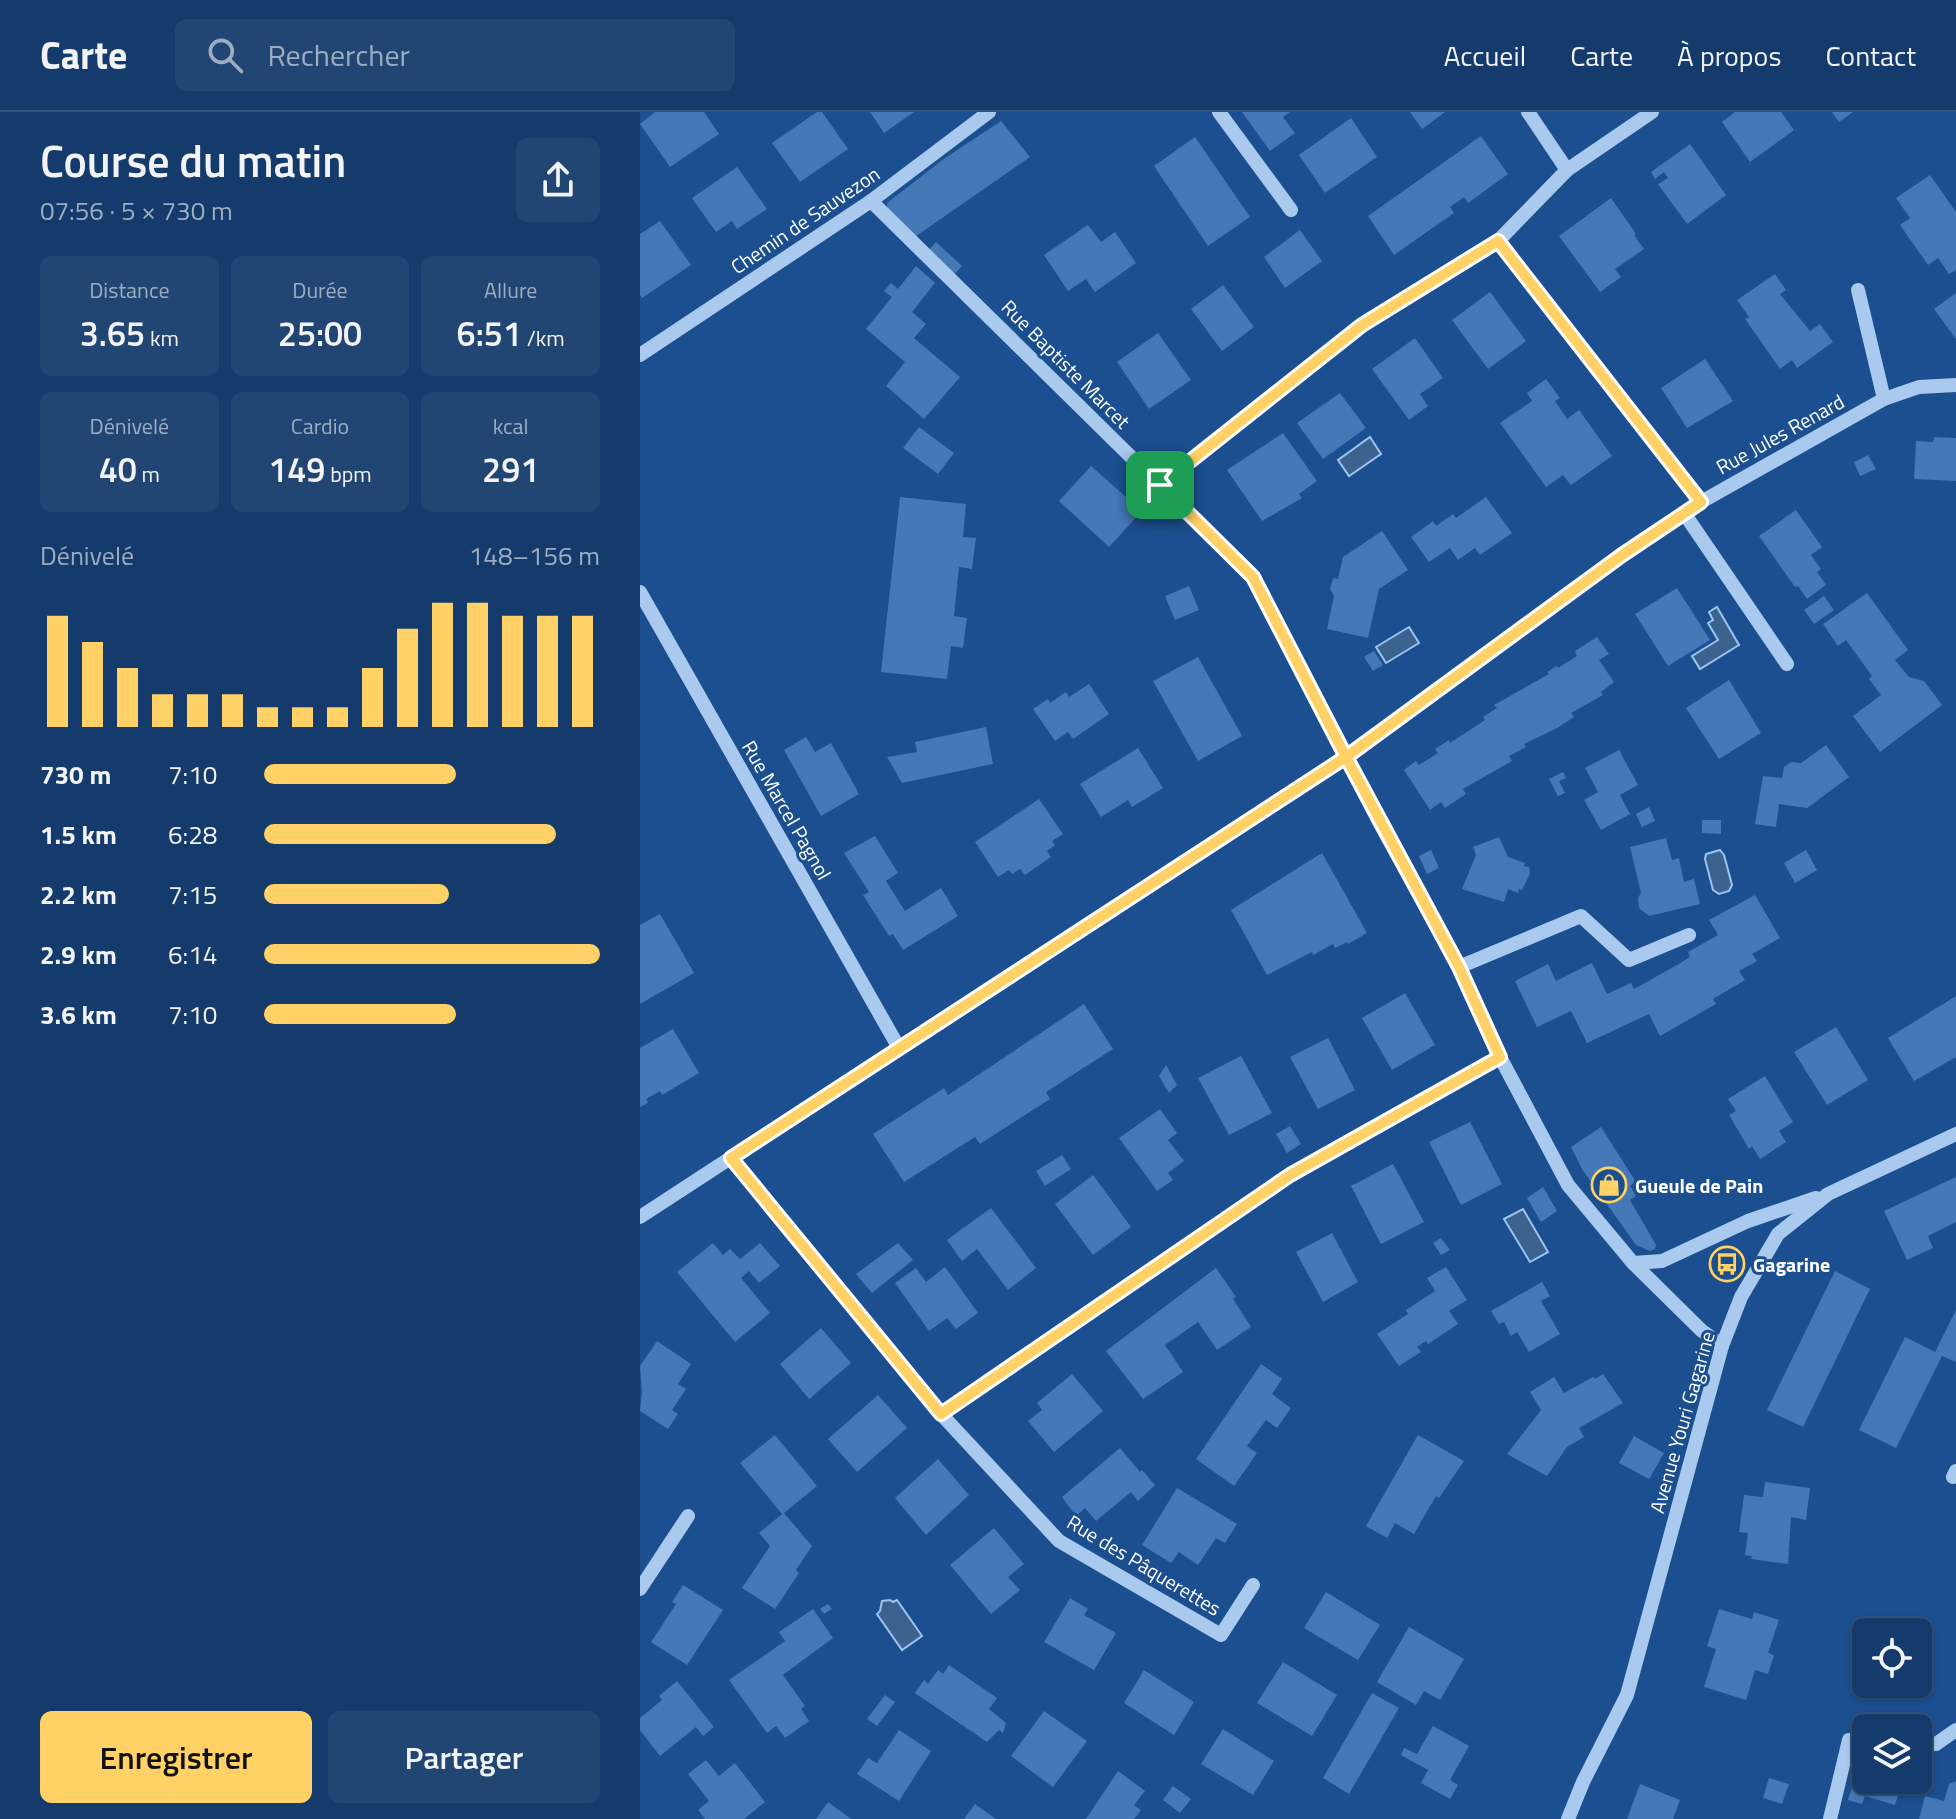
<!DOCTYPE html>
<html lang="fr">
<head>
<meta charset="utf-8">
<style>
  body { margin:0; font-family:"Titillium Web",sans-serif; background:#214673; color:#f1f3f6; height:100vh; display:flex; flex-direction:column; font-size:30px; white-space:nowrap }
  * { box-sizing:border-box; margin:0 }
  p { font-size:26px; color:#9dadc1 }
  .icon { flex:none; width:44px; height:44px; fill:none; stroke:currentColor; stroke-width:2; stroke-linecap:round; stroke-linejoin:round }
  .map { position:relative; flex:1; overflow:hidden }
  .sheet { display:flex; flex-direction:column; background:#143b6b; width:640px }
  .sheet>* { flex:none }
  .tools { position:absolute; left:1212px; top:1506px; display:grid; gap:16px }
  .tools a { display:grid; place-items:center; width:80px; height:80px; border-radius:12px; background:#143b6b; box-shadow:0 2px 6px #0004,0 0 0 2px #33557e; font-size:40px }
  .pin { position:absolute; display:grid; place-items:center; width:68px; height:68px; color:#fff; margin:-34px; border-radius:16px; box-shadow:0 4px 12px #0006 }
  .round { display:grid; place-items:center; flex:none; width:84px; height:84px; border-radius:12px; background:#214673 }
  .summary { display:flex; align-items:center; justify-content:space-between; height:136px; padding:0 40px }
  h1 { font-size:44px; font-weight:600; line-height:60px }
  .figures { display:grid; grid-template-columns:repeat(3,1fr); gap:12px; height:136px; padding:8px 40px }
  .figures div { display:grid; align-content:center; border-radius:12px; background:#214673; text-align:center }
  .figures b { font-size:34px; font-weight:600 }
  .figures small { font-size:22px; font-weight:400 }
  .figures p { font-size:22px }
  .chart { height:224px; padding:16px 40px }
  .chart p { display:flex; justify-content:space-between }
  .chart svg { width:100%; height:144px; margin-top:8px; stroke:#ffd166; stroke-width:6 }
  .button { display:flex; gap:16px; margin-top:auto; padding:16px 40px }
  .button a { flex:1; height:92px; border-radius:12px; background:#ffd166; color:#111; font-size:32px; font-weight:600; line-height:92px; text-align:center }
  .button a+a { background:#214673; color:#f1f3f6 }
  ul { padding:0 40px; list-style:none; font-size:26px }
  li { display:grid; grid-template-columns:128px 96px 1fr; align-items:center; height:60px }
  li i { height:20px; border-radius:10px; background:#ffd166 }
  header { display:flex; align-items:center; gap:48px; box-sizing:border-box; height:112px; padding:0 40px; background:#143b6b; border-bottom:2px solid #33557e }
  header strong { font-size:38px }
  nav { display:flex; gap:44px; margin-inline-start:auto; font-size:28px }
  .search { width:560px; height:72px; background:#214673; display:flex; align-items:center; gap:20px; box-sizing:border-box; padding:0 28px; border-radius:12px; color:#9dadc1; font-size:30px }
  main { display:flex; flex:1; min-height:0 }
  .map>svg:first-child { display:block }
  .water { fill:#3c6290; stroke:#9cc4f0; stroke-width:2 }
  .building { fill:#4478b7 }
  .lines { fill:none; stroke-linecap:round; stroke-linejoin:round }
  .minor { stroke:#a9c9ee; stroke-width:14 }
  .route-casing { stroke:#fff; stroke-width:16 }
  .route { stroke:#ffd166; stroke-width:10 }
  .labels { text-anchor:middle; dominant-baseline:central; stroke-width:6; stroke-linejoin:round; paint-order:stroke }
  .street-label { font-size:20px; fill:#fff; stroke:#1b4f8f }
  .poi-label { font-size:20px; font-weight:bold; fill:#fff; stroke:#1b4f8f; text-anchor:start }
</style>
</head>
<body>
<header>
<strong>Carte</strong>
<div class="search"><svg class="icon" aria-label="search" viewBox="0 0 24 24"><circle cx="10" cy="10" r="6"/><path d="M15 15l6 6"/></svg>Rechercher</div>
<nav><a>Accueil</a><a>Carte</a><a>À propos</a><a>Contact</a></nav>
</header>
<main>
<section class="sheet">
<div class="summary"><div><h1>Course du matin</h1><p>07:56 · 5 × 730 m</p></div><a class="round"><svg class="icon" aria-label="share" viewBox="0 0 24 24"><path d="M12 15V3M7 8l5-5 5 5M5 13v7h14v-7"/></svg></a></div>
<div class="figures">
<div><p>Distance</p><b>3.65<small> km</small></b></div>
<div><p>Durée</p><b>25:00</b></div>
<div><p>Allure</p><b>6:51<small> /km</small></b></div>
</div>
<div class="figures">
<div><p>Dénivelé</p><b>40<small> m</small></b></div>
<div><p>Cardio</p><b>149<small> bpm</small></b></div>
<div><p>kcal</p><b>291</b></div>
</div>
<div class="chart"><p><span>Dénivelé</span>148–156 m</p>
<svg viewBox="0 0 160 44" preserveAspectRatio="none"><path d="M5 44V10M15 44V18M25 44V26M35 44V34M45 44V34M55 44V34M65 44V38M75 44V38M85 44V38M95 44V26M105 44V14M115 44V6M125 44V6M135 44V10M145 44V10M155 44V10"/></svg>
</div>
<ul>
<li><b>730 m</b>7:10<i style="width:57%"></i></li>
<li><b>1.5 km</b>6:28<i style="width:87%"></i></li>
<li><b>2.2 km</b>7:15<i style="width:55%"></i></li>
<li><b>2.9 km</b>6:14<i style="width:100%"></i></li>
<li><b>3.6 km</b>7:10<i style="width:57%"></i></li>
</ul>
<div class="button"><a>Enregistrer</a><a>Partager</a></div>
</section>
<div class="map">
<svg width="1316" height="1707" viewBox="0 0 1316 1707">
  <rect width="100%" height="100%" fill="#1b4f8f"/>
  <!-- water -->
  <g class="water">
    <polygon points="730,325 741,342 709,364 698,348"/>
    <polygon points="1077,495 1099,533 1060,557 1052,544 1078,528 1068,511 1073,508 1069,500"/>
    <polygon points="769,515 779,531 746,551 736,535"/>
    <polygon points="1080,738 1084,743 1092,773 1089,779 1079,782 1073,778 1065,747 1066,742"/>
    <polygon points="883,1097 908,1140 890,1150 864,1107"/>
    <polygon points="250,1488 253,1490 257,1488 282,1524 262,1538 237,1502 240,1499 242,1489"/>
  </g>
  <!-- building -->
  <g class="building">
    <polygon points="15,0 64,0 79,22 30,55 0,12"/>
    <polygon points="177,0 182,0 208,37 160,70 132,31"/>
    <polygon points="230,0 274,0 244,21"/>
    <polygon points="602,0 650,0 643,5 655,21 630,39"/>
    <polygon points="770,0 805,0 782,17"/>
    <polygon points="1095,0 1141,0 1154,18 1110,50 1082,10"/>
    <polygon points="1192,0 1213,0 1199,10"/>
    <polygon points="711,6 737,45 685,81 659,43"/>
    <polygon points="361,9 390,45 272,127 248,105 247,91 305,46"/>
    <polygon points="841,24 868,62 828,91 824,85 810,95 814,101 754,143 728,104"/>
    <polygon points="555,25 610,105 568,134 514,54"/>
    <polygon points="1050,32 1086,83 1047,112 1018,72 1028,66 1024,60 1015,67 1011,60"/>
    <polygon points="97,55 127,97 97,117 92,109 76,120 52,86"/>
    <polygon points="1290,63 1316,100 1316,158 1309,162 1298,146 1288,153 1260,113 1270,106 1256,86"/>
    <polygon points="971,86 996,122 994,123 1004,137 975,157 981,165 960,180 919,124"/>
    <polygon points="20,109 51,153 2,186 0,183 0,122"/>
    <polygon points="448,113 461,130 475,120 496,151 455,180 446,167 428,179 404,143"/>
    <polygon points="660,118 682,149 645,176 624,145"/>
    <polygon points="296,130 322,154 312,165 286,141"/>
    <polygon points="276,154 295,171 272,200 286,212 274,226 320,265 284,307 246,274 265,250 226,217 252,185 244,179 251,171 258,177"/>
    <polygon points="1135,162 1146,178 1140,182 1170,219 1180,212 1193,230 1157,256 1152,248 1140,257 1105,207 1109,205 1097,188"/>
    <polygon points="583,173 614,215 582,239 551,197"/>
    <polygon points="850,180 886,229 848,257 812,208"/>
    <polygon points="1316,181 1316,227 1294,197"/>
    <polygon points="518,221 551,268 509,297 477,250"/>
    <polygon points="775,226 803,266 780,282 788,294 769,308 732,257"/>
    <polygon points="1065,247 1093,289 1047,316 1021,276"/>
    <polygon points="906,267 920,286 915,289 927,307 939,298 972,344 931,373 923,363 906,375 860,311 892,289 887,281"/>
    <polygon points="700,281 726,316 683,347 657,311"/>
    <polygon points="279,315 314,341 298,362 263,336"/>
    <polygon points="643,321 677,369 659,382 662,386 622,409 587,358"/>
    <polygon points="1294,325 1316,326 1316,369 1274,367 1276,329 1293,330"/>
    <polygon points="1228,343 1236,357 1220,364 1214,350"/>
    <polygon points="451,354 502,399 469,435 419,389"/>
    <polygon points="260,385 326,392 323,425 336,426 332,457 319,455 314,504 327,506 323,536 311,534 307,567 241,560"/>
    <polygon points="846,385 872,421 840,443 835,436 818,448 810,436 789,450 771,425 793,409 796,414 813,402 816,406"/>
    <polygon points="1156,398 1182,435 1171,443 1181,457 1177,460 1186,473 1167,487 1158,474 1155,475 1119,424"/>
    <polygon points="742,419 768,458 739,477 728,526 687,517 694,484 690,477 693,466 698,467 703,445"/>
    <polygon points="549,474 559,498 535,508 525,484"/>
    <polygon points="1037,476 1070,528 1028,554 995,502"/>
    <polygon points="1227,481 1268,538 1255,548 1269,565 1284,569 1302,593 1240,640 1213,604 1241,583 1229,567 1232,564 1206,528 1198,534 1183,512"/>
    <polygon points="1184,484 1194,498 1174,512 1164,498"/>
    <polygon points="957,525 969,542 959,548 974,570 961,580 963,583 931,601 934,605 917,616 884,632 886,635 869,644 872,649 823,677 826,682 805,696 801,690 790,698 764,658 776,649 779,653 798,641 795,637 809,628 810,631 845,608 843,605 857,596 854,593 909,562 907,560 917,554 918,556 937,544 935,539"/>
    <polygon points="734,539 743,553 733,559 724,545"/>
    <polygon points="558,545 602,624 558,649 513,569"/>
    <polygon points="1089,568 1121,621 1079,647 1046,596"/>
    <polygon points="449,572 469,602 433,627 428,620 415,629 393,597 408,587 410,591 426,580 429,585"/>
    <polygon points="346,615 353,652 262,671 247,645 277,640 275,630"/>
    <polygon points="166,625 175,640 191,631 219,682 181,704 144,638"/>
    <polygon points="1186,633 1209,665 1167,696 1139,692 1136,715 1115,712 1123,664 1142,666 1144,655 1151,650 1161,651"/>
    <polygon points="498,636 523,676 492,695 488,688 461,705 440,672"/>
    <polygon points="979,638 998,673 980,683 990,702 961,718 944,688 958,680 945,656"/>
    <polygon points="923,660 926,666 919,669 925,681 918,684 909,667"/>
    <polygon points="399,687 423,722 412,729 415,733 407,739 411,745 385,763 380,757 372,762 369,758 358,765 335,730"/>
    <polygon points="1009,695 1015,709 1002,715 996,702"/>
    <polygon points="1062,708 1081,708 1081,722 1062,721"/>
    <polygon points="235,724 258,761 246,769 265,799 301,776 318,804 263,838 253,822 249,824 223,783 229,780 204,741"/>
    <polygon points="859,725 868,745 885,751 884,754 889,755 890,762 882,778 879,777 878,781 868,777 864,790 822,777 836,743 833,735"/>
    <polygon points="1026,726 1032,748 1039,746 1044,770 1054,767 1060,792 1009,804 999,796 998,786 1001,781 990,735"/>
    <polygon points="791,738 799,756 787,762 779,744"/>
    <polygon points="1166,738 1177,758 1155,771 1144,751"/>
    <polygon points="682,741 727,821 708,832 707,830 695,836 693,832 673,843 672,840 627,863 591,798"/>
    <polygon points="1115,783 1140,826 1112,842 1117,849 1099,859 1105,868 1073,887 1076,892 1020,924 1009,902 947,931 931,899 897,915 875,869 908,852 916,869 952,851 967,882 991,871 994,877 1037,853 1050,845 1048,840 1078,823 1069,808"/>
    <polygon points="20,802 54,861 0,892 0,813"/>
    <polygon points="765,881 795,933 752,958 722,906"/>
    <polygon points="1316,884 1316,945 1274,969 1248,926"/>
    <polygon points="444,892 473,937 406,980 410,987 340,1032 335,1025 264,1070 233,1022 304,976 308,983"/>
    <polygon points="1196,915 1228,968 1187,993 1154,940"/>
    <polygon points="33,917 59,961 22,983 20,979 6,987 8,991 0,995 0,936"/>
    <polygon points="688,926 715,978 678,997 650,945"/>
    <polygon points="601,944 632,1001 589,1023 558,966"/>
    <polygon points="526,953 537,973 529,981 519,964"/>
    <polygon points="1125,964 1153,1010 1139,1019 1146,1030 1120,1047 1112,1034 1109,1037 1089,1003 1096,999 1088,987"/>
    <polygon points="520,997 537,1021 528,1028 544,1049 528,1061 533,1068 517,1079 479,1026"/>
    <polygon points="830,1010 862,1072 821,1093 789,1030"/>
    <polygon points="650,1014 661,1032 647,1041 636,1022"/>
    <polygon points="961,1015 996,1070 990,1074 996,1084 990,1088 1016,1133 1015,1137 1010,1139 996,1133 942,1057 931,1035"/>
    <polygon points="422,1043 431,1057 405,1074 396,1059"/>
    <polygon points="753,1052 784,1110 741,1132 711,1074"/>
    <polygon points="453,1063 491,1115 453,1143 415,1092"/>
    <polygon points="1316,1065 1316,1110 1288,1124 1293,1136 1267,1148 1244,1099"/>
    <polygon points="903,1075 917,1099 901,1110 887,1086"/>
    <polygon points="351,1096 396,1156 368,1178 337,1137 322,1149 307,1128"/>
    <polygon points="692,1121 718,1170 683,1190 656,1140"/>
    <polygon points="801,1126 810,1138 801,1143 793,1131"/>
    <polygon points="73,1131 83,1143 90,1137 100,1147 120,1131 140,1154 119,1171 109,1159 101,1166 130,1201 95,1230 37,1160"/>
    <polygon points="258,1131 273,1148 232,1181 216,1162"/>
    <polygon points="305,1155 338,1201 316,1217 307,1206 289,1219 255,1171 276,1156 286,1170"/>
    <polygon points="806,1155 827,1188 809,1199 818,1212 788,1232 786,1229 777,1235 781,1240 759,1254 737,1222 768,1202 766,1198 795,1179 787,1166"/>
    <polygon points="576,1156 596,1185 593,1187 611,1215 577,1238 558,1210 525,1233 543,1260 503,1287 466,1239"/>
    <polygon points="1195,1159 1230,1177 1163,1315 1127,1298"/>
    <polygon points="902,1170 910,1184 901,1189 920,1222 889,1240 877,1220 871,1224 864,1210 859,1212 851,1199"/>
    <polygon points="1316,1198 1316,1250 1302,1244 1256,1336 1219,1318 1265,1225 1295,1240"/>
    <polygon points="181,1216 211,1251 169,1287 140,1252"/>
    <polygon points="17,1229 51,1252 38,1272 46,1277 32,1298 38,1302 28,1317 0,1299 2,1280 0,1254"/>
    <polygon points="621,1252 642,1267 632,1282 651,1296 637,1316 626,1308 607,1334 617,1341 594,1374 556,1347"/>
    <polygon points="432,1262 463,1299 414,1340 388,1309 402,1298 397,1291"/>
    <polygon points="963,1262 983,1291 939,1316 944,1325 927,1335 907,1364 867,1342 901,1298 890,1280 914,1265 924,1281 953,1265 955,1267"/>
    <polygon points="238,1283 267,1316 217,1360 188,1327"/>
    <polygon points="135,1323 177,1374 144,1401 172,1434 156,1458 159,1461 135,1497 102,1476 130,1434 119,1421 142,1402 100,1351"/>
    <polygon points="778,1323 824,1349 799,1386 796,1384 774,1422 755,1411 747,1426 726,1414"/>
    <polygon points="994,1324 1024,1341 1009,1367 979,1351"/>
    <polygon points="480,1336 500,1360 502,1358 515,1373 498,1389 491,1380 456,1409 445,1396 436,1404 422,1385"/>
    <polygon points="298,1347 329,1383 286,1423 255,1386"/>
    <polygon points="1125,1370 1170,1376 1166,1408 1151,1405 1148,1452 1111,1447 1112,1444 1105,1443 1108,1421 1099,1420 1104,1383 1123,1385"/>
    <polygon points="537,1376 597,1412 585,1431 576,1426 558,1453 539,1440 531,1451 502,1433"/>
    <polygon points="354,1416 384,1452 368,1465 380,1478 351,1502 310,1453"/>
    <polygon points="43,1473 83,1498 47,1553 11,1530 36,1492 32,1490"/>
    <polygon points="686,1480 740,1513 718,1548 664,1516"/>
    <polygon points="430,1486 448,1497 444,1503 476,1521 454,1558 404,1530"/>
    <polygon points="188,1492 192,1497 184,1502 180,1497"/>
    <polygon points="173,1497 193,1526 143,1563 165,1594 161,1597 169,1609 145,1626 136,1614 127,1621 89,1568 145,1529 139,1520"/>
    <polygon points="1079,1497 1112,1507 1114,1500 1139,1508 1128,1541 1134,1543 1128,1562 1115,1558 1106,1588 1064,1575 1076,1537 1067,1534"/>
    <polygon points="769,1515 824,1547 800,1588 784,1579 776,1593 737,1570"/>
    <polygon points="643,1550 697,1583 672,1624 617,1591"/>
    <polygon points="309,1553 357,1586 349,1597 366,1611 363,1621 359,1618 347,1630 275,1581 284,1568 288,1572 298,1558 303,1562"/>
    <polygon points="504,1558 554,1590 534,1623 484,1591"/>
    <polygon points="37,1569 74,1615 63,1624 56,1615 20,1644 0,1618 0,1606 22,1588 19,1584"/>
    <polygon points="732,1581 759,1596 709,1682 683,1666"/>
    <polygon points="245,1583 255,1590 237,1614 227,1607"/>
    <polygon points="404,1599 447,1629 413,1675 371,1644"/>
    <polygon points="793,1614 829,1634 810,1668 818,1673 810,1687 781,1671 788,1658 761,1643 764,1636 777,1642"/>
    <polygon points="583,1617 634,1649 613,1683 561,1652"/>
    <polygon points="259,1618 291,1639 259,1689 217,1662 228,1646 237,1651"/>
    <polygon points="1222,1642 1226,1643 1226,1668 1263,1668 1255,1693 1225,1684 1222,1692 1208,1688"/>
    <polygon points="66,1648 79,1664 95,1651 125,1690 104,1707 65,1707 58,1698 69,1689 48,1662"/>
    <polygon points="478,1659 505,1679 494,1693 501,1698 494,1707 446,1707"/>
    <polygon points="1129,1666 1149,1672 1142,1692 1123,1686"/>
    <polygon points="1316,1669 1316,1707 1279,1707 1285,1684 1304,1689 1309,1672"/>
    <polygon points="1000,1672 1040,1688 1033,1707 987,1707"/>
    <polygon points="533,1674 551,1687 540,1701 523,1688"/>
    <polygon points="188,1690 211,1707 176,1707"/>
    <polygon points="335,1692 356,1707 324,1707"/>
  </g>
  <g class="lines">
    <!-- minor -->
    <g class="minor">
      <polyline points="579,0 651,98"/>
      <polyline points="888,0 927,58"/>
      <polyline points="231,89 613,465 738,708 819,855 860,945 928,1073 993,1151 1061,1218 1082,1234"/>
      <polyline points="858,129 1061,390"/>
      <polyline points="1218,178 1244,287"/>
      <polyline points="0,243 231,89 349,0"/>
      <polyline points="520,373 722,213 858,129 927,58 1012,0"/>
      <polyline points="1044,401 1147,552"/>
      <polyline points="0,480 259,936"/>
      <polyline points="819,855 941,804 989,848 1049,823"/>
      <polyline points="91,1046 301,1302 419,1429 581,1523 613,1473"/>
      <polyline points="0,1105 706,645 982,443 1061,390 1244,287 1279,275 1316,273"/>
      <polyline points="993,1151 1022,1149 1108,1109 1176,1086"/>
      <polyline points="301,1302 650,1063 860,945"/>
      <polyline points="1313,1365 1316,1359"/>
      <polyline points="0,1477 48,1404"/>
      <polyline points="1278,1631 1296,1632 1316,1618"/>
      <polyline points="928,1707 943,1670 987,1583 1082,1234 1101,1185 1138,1122 1188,1082 1316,1022"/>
      <polyline points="1190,1707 1209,1628 1226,1628"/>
    </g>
  </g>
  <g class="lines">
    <!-- route casing -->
    <g class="route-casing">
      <polyline id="route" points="520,373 613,465 706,645 91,1046 301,1302 650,1063 860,945 819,855 706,645 982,443 1061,390 858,129 722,213 520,373"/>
    </g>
    <!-- route -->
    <use href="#route" class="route"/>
  </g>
  <!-- icons -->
  <defs>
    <g id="shop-ring" transform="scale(1.8)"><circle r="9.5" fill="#1b4f8f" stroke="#ffd166" stroke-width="1.5"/><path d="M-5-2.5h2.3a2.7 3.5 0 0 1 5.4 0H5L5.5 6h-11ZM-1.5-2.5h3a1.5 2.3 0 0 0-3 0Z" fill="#ffd166"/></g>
    <g id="bus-ring" transform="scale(1.8)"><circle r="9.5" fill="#1b4f8f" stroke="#ffd166" stroke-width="1.5"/><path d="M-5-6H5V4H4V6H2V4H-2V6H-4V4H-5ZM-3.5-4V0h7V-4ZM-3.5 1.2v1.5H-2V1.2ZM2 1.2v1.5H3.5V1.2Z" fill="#ffd166"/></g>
  </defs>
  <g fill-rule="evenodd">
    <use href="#shop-ring" x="969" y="1073"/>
    <use href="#bus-ring" x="1087" y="1152"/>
  </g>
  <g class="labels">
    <!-- street labels -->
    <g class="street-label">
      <text transform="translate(165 108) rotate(-34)">Chemin de Sauvezon</text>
      <text transform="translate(426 252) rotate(45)">Rue Baptiste Marcet</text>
      <text transform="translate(1140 322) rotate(-29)">Rue Jules Renard</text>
      <text transform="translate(147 698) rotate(60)">Rue Marcel Pagnol</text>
      <text transform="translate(1042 1310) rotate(-74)">Avenue Youri Gagarine</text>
      <text transform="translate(504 1453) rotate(31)">Rue des Pâquerettes</text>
    </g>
    <!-- poi labels -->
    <g class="poi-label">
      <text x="995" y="1073">Gueule de Pain</text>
      <text x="1113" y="1152">Gagarine</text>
    </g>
  </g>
</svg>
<div class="tools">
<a><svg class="icon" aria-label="locate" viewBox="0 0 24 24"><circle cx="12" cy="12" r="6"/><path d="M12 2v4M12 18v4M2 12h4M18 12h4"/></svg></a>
<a><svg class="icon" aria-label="layers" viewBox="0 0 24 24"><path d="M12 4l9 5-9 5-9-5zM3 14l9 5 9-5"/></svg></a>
</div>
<div class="pin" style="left:520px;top:373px;background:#1e9e55"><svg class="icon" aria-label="arrive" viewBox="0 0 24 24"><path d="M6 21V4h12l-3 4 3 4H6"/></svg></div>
</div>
</main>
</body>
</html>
